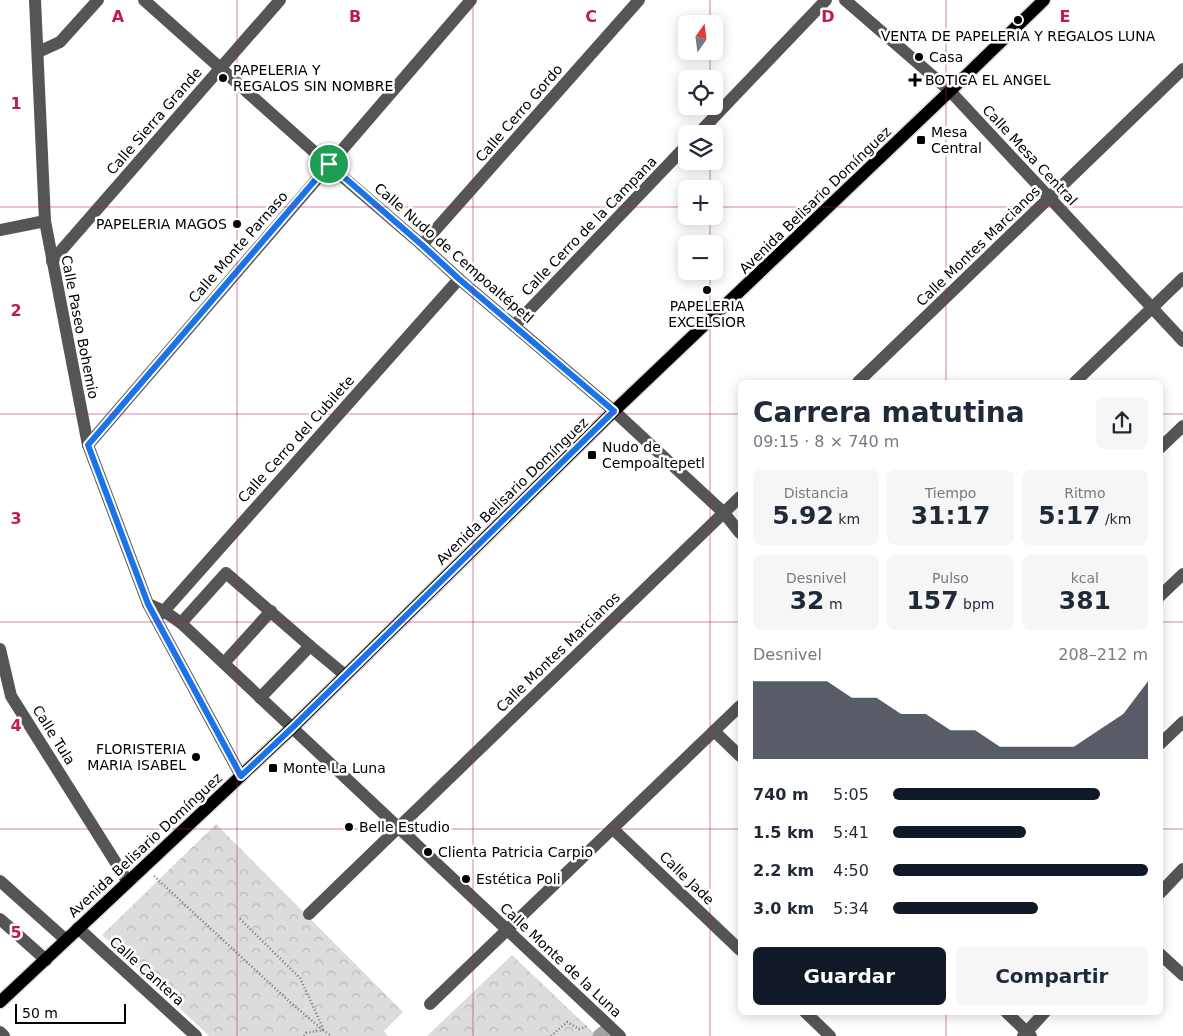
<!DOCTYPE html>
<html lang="es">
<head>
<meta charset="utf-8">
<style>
  body { margin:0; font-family:"DejaVu Sans",sans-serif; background:#f6f6f7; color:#1f2937; height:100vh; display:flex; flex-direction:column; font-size:19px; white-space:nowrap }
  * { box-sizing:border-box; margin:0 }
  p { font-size:16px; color:#747a83 }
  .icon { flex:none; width:28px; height:28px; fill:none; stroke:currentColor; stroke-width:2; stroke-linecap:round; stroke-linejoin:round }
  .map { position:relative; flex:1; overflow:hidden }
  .side { position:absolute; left:738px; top:380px; width:425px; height:635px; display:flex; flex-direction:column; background:#fff; border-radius:8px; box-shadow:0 2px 12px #0003 }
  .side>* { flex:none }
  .needle { width:32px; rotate:14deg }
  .controls { position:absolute; left:678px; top:15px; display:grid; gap:10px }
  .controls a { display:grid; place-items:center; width:45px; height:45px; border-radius:8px; background:#fff; box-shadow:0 2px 12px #0003; font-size:25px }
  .scale { position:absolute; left:15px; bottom:12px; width:111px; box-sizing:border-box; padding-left:5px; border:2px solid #000; border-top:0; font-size:14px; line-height:18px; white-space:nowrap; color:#000; -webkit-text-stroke:4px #fff; paint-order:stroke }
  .pin { position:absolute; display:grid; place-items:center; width:42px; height:42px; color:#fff; margin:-21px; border:2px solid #fff; border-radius:50%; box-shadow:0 1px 5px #0007 }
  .round { display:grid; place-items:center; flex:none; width:52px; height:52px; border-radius:8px; background:#f6f6f7 }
  .summary { display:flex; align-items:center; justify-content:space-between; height:85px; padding:0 15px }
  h1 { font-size:28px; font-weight:700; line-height:38px }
  .stats { display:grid; grid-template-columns:repeat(3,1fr); gap:8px; height:85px; padding:5px 15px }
  .stats div { display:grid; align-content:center; border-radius:8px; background:#f6f6f7; text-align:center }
  .stats b { font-size:25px; font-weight:700 }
  .stats small { font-size:14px; font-weight:400 }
  .stats p { font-size:14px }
  .chart { height:140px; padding:10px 15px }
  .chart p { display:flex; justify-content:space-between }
  .chart svg { width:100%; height:90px; margin-top:5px; fill:#111827; opacity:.7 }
  .button { display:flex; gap:10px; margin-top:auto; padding:10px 15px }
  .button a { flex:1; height:58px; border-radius:8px; background:#111827; color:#fff; font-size:20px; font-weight:700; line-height:58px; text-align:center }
  .button a+a { background:#f6f6f7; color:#1f2937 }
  ul { padding:0 15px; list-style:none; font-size:16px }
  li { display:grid; grid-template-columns:80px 60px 1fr; align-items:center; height:38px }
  li i { height:12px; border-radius:6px; background:#111827 }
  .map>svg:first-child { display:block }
  .park { fill:url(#park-crowns) }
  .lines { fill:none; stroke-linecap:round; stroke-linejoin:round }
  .canal { stroke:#a3a3a3; stroke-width:15 }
  .major-casing { stroke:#dbdbdb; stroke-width:15 }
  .path { stroke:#777; stroke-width:2.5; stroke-dasharray:1 2.5; stroke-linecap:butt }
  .minor { stroke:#555; stroke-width:12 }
  .major { stroke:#000; stroke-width:12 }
  .route-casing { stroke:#fff; stroke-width:10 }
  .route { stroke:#1a73e8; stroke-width:6 }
  .grid { fill:none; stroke:#c2185b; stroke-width:1; stroke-opacity:0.55 }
  .poi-dot { fill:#000; stroke:#fff; stroke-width:2 }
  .labels { text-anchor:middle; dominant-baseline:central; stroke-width:5; stroke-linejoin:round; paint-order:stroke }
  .poi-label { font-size:14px; fill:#000; stroke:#fff; text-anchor:start }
  .street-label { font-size:14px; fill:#000; stroke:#fff }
  .grid-label { font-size:16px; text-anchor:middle; font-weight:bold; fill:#c2185b; stroke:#fff; stroke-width:5; stroke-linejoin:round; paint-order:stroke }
</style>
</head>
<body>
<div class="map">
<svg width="1183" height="1036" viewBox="0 0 1183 1036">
  <defs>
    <pattern id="park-crowns" width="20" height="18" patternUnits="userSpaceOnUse" patternTransform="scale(1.25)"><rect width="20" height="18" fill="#dcdcdc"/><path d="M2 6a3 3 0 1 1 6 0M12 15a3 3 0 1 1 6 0" fill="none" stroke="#bbb"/></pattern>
  </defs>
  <rect width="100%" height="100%" fill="#fff"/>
  <!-- park -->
  <g class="park">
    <polygon points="216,824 403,1012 384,1031 388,1036 209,1036 102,935"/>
    <polygon points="512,955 597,1036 427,1036"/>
  </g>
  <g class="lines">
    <!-- canal -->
    <polyline class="canal" points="600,1036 605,1032"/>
    <!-- major casing -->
    <g class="major-casing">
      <polyline id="major" points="0,1002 292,728 614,411 950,91 1044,0"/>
    </g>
    <!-- path -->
    <g class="path">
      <polyline points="154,876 292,1004 323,1030"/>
      <polyline points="240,919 300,978 323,1028"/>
      <polyline points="304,1036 306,1033 323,1030 332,1036"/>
      <polyline points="551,1036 567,1022 579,1029 585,1027 588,1025"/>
    </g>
    <!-- minor -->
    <g class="minor">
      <polyline points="35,0 45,221 88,445 148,604 241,776"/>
      <polyline points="144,0 329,165 422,245 459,279 614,411 724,513 740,533"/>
      <polyline points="845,0 950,91 1183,341"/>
      <polyline points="38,52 47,48 60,42 98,0"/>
      <polyline points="698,134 826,0"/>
      <polyline points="0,230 45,221"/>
      <polyline points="422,245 639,0"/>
      <polyline points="52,261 280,0"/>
      <polyline points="514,326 686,146"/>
      <polyline points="858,382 1183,69"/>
      <polyline points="1075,382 1183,278"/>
      <polyline points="88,445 471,0"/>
      <polyline points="1160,448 1183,426"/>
      <polyline points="1160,596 1183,574"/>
      <polyline points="148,604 164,611 181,623 620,1036"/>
      <polyline points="159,615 164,611 459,279"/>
      <polyline points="181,623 226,573 310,646 260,698"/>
      <polyline points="310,646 345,675"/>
      <polyline points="0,649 11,696 128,882"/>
      <polyline points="224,663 271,611"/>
      <polyline points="714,731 740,756"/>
      <polyline points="1160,744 1183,722"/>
      <polyline points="613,829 740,950"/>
      <polyline points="0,881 66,940"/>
      <polyline points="1160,893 1183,869"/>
      <polyline points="309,914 740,497"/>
      <polyline points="0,919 46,960"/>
      <polyline points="78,928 196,1036"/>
      <polyline points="1160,954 1183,975"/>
      <polyline points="430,1004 740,706"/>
      <polyline points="805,1012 830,1036"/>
      <polyline points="1006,1012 1031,1036"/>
      <polyline points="0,1032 4,1036"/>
      <polyline points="1023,1036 1045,1012"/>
    </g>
    <!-- major -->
    <use href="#major" class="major"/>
  </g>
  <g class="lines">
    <!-- route casing -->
    <g class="route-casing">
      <polygon id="route" points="329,164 422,245 459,279 614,411 292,728 241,776 148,604 88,445"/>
    </g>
    <!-- route -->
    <use href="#route" class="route"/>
  </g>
  <!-- grid -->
  <path class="grid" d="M237,0V1036M473,0V1036M710,0V24M946,0V382M710,51V79M710,106V134M710,161V189M0,207H686M714,207H1183M710,216V244M710,271V1036M0,414H740M1160,414H1183M0,622H740M1160,622H1183M0,829H740M1160,829H1183M946,1012V1036"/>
  <!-- markers -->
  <g class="poi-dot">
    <circle cx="1018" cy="20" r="5"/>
    <circle cx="919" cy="57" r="5"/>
    <circle cx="223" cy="78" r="5"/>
    <path d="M912.5 72.5h5v5h5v5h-5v5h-5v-5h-5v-5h5z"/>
    <rect x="916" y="135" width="10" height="10" rx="2.5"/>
    <circle cx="237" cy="224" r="5"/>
    <circle cx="707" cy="290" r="5"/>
    <rect x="587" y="450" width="10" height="10" rx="2.5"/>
    <circle cx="196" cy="757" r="5"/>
    <rect x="268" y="763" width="10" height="10" rx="2.5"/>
    <circle cx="349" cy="827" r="5"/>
    <circle cx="428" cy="852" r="5"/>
    <circle cx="466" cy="879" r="5"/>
  </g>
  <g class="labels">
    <!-- poi labels -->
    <g class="poi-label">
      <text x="1018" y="36" text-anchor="middle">VENTA DE PAPELERIA Y REGALOS LUNA</text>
      <text x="929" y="57">Casa</text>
      <text x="233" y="70">PAPELERIA Y<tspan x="233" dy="16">REGALOS SIN NOMBRE</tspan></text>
      <text x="925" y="80">BOTICA EL ANGEL</text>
      <text x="931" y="132">Mesa<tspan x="931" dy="16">Central</tspan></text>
      <text x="227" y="224" text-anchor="end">PAPELERIA MAGOS</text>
      <text x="707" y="306" text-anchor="middle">PAPELERIA<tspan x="707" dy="16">EXCELSIOR</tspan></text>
      <text x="602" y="447">Nudo de<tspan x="602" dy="16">Cempoaltepetl</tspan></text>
      <text x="186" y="749" text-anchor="end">FLORISTERIA<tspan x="186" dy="16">MARIA ISABEL</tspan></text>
      <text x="283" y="768">Monte La Luna</text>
      <text x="359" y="827">Belle Estudio</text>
      <text x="438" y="852">Clienta Patricia Carpio</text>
      <text x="476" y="879">Estética Poli</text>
    </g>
    <!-- street labels -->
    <g class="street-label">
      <text transform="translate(519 113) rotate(-49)">Calle Cerro Gordo</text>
      <text transform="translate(154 121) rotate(-49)">Calle Sierra Grande</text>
      <text transform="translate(1030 155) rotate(47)">Calle Mesa Central</text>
      <text transform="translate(815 200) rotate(-44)">Avenida Belisario Domínguez</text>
      <text transform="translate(589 226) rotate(-46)">Calle Cerro de la Campana</text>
      <text transform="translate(978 246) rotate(-44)">Calle Montes Marcianos</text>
      <text transform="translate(238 247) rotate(-49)">Calle Monte Parnaso</text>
      <text transform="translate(454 253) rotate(41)">Calle Nudo de Cempoaltépetl</text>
      <text transform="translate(80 327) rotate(79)">Calle Paseo Bohemio</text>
      <text transform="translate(296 439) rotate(-48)">Calle Cerro del Cubilete</text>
      <text transform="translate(512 491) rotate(-44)">Avenida Belisario Domínguez</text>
      <text transform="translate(558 652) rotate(-44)">Calle Montes Marcianos</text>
      <text transform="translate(54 735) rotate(58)">Calle Tula</text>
      <text transform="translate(145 845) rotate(-43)">Avenida Belisario Domínguez</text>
      <text transform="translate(687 878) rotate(44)">Calle Jade</text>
      <text transform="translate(561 960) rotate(43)">Calle Monte de la Luna</text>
      <text transform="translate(147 971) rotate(42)">Calle Cantera</text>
    </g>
  </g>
  <g class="grid-label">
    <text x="118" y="22">A</text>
    <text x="355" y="22">B</text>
    <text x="591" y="22">C</text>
    <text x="828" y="22">D</text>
    <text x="1065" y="22">E</text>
    <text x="16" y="109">1</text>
    <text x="16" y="316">2</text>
    <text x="16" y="524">3</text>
    <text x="16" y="731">4</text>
    <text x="16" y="938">5</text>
  </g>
</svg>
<div class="controls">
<a><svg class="needle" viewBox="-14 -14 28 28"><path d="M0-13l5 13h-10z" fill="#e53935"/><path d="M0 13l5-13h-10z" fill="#747a83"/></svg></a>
<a><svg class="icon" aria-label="locate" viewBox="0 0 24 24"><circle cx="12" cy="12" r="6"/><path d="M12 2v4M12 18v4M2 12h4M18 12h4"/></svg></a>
<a><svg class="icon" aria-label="layers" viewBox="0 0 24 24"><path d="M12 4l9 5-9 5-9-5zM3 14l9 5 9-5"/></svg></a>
<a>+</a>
<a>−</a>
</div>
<div class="scale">50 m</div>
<div class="pin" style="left:329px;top:164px;background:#1e9e55"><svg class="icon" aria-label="arrive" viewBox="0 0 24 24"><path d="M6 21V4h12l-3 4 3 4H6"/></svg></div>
<section class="side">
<div class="summary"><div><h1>Carrera matutina</h1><p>09:15 · 8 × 740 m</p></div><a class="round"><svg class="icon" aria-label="share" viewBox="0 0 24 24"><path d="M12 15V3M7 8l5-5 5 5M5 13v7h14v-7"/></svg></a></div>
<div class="stats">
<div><p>Distancia</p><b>5.92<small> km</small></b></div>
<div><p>Tiempo</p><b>31:17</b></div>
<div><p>Ritmo</p><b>5:17<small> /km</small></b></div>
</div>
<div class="stats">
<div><p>Desnivel</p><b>32<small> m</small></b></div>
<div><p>Pulso</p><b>157<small> bpm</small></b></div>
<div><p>kcal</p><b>381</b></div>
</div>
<div class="chart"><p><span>Desnivel</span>208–212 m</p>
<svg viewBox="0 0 160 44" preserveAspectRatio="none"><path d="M0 44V6L10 6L20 6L30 6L40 14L50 14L60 22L70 22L80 30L90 30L100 38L110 38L120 38L130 38L140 30L150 22L160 6V44z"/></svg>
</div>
<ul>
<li><b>740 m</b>5:05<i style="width:81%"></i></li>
<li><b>1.5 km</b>5:41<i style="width:52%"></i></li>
<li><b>2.2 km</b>4:50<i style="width:100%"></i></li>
<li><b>3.0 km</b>5:34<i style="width:57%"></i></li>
</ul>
<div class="button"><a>Guardar</a><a>Compartir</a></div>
</section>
</div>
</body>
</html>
